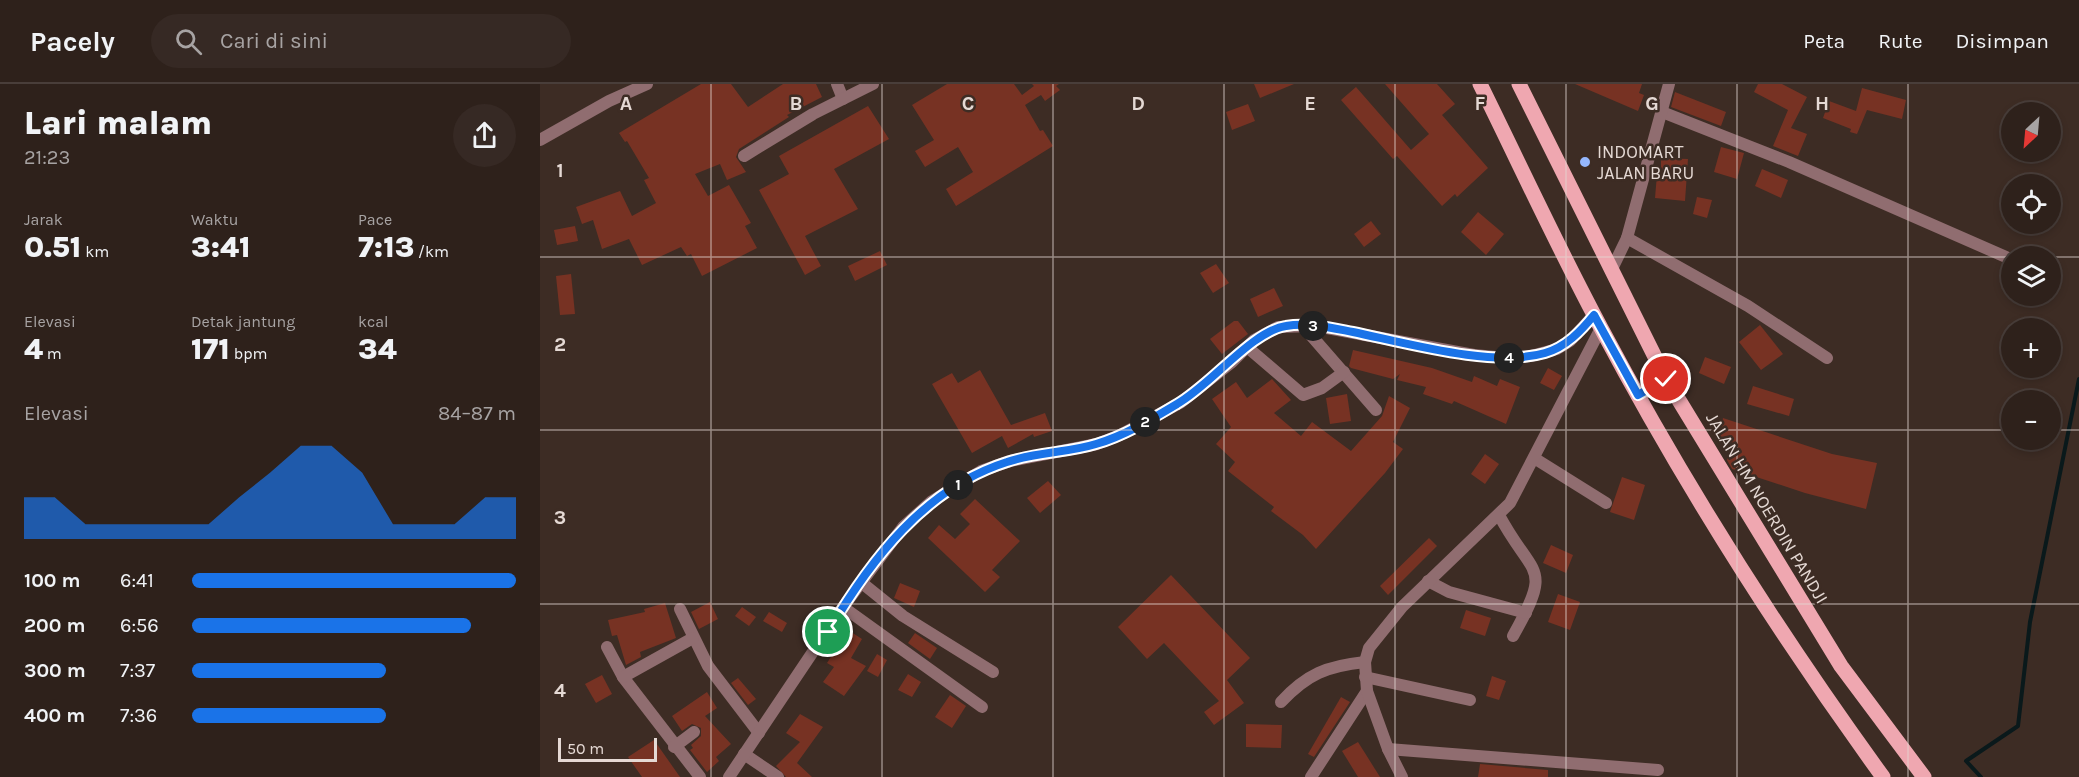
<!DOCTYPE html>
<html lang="id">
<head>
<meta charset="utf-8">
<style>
  body { margin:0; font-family:Karla,sans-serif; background:#362924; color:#f1f3f6; height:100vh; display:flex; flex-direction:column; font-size:22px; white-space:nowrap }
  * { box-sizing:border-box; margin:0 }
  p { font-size:20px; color:#a7a3a3 }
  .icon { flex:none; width:33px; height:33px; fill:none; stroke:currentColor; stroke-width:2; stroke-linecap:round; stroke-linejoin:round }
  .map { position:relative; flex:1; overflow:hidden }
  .side { display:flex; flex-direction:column; background:#2e211b; width:540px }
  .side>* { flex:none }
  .needle { width:39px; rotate:206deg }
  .buttons { position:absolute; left:1461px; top:18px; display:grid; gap:12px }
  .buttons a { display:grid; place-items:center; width:60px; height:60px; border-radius:50%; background:#2e211b; box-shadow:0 3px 9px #0003,0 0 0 2px #493e3a; font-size:30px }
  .scale { position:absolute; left:18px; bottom:15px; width:99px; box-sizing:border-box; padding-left:6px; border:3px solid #e5d9d4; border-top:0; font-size:16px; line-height:21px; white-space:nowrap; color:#e5d9d4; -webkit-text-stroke:4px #3d2c24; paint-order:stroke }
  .pin { position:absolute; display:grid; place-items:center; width:51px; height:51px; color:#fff; margin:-26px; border:3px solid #fff; border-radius:50%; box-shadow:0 2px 6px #0007 }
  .km { position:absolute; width:30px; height:30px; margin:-15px; border-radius:50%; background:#222; color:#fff; font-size:16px; line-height:30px; text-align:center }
  .round { display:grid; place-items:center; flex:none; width:63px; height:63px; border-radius:32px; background:#362924 }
  .headline { display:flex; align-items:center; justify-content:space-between; height:102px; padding:0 24px }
  h1 { font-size:33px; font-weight:800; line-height:45px }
  .metrics { display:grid; grid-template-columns:repeat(3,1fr); gap:9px; height:102px; padding:6px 24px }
  .metrics div { display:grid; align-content:center }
  .metrics b { font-size:30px; font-weight:800 }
  .metrics small { font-size:16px; font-weight:400 }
  .metrics p { font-size:16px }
  .chart { height:168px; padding:12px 24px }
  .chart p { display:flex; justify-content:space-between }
  .chart svg { width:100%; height:108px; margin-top:6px; fill:#1a73e8; opacity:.7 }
  ul { padding:0 24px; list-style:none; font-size:20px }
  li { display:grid; grid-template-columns:96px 72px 1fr; align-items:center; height:45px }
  li i { height:15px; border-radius:8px; background:#1a73e8 }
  header { display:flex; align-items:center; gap:36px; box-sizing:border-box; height:84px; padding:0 30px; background:#2e211b; border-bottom:2px solid #493e3a }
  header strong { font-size:28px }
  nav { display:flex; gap:33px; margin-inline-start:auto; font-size:21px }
  .search { width:420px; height:54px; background:#362924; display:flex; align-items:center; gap:15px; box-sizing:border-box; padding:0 21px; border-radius:33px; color:#a7a3a3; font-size:22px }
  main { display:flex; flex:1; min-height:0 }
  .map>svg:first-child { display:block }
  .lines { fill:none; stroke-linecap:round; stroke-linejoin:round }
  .stream { stroke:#0a191b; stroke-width:4 }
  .building { fill:#773223 }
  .minor { stroke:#906d70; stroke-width:12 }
  .primary { stroke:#efa7b0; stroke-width:15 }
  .route-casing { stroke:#fff; stroke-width:12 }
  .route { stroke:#1a73e8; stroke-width:8 }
  .grid { fill:none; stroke:#e5d9d4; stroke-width:1.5; stroke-opacity:0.55 }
  .poi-dot { fill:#95b7fd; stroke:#3d2c24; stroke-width:2 }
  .labels { text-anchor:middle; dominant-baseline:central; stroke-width:5; stroke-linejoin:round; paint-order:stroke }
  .poi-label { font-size:18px; fill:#e5d9d4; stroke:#3d2c24; text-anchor:start }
  .street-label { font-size:18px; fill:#e5d9d4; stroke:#3d2c24 }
  .grid-label { font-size:20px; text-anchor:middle; font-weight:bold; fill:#e5d9d4; stroke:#3d2c24; stroke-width:5; stroke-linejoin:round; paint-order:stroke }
</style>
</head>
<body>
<header>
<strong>Pacely</strong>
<div class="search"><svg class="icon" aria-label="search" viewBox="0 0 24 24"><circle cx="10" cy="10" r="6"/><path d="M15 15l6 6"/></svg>Cari di sini</div>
<nav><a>Peta</a><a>Rute</a><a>Disimpan</a></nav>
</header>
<main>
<section class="side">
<div class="headline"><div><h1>Lari malam</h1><p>21:23</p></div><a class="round"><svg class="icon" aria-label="share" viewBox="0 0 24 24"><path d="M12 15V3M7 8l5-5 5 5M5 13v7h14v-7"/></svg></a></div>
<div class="metrics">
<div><p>Jarak</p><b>0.51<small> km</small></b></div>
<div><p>Waktu</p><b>3:41</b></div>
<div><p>Pace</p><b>7:13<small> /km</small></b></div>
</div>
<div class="metrics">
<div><p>Elevasi</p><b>4<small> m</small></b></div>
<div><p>Detak jantung</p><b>171<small> bpm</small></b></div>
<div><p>kcal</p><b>34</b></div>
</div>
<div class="chart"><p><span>Elevasi</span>84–87 m</p>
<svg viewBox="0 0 160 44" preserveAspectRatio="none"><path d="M0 44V27L10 27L20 38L30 38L40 38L50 38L60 38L70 27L80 17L90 6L100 6L110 17L120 38L130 38L140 38L150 27L160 27V44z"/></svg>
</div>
<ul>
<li><b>100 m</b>6:41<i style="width:100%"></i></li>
<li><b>200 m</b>6:56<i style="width:86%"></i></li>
<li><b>300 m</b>7:37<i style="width:60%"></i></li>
<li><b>400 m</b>7:36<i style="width:60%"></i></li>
</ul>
</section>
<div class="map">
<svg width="1539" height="693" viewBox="0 0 1539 693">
  <rect width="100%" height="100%" fill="#3d2c24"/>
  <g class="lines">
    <!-- stream -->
    <polyline class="stream" points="1441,693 1426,677 1478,642 1490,538 1539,295"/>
  </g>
  <!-- building -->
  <g class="building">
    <polygon points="161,0 191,0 208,23 243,0 276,0 282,13 247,31 249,33 199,65 196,73 206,88 187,96 180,80 155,90 168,112 189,101 211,139 205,142 217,164 162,192 151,170 147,172 141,163 102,181 89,155 62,165 53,136 42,140 36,123 80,107 92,132 116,119 104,96 109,94 87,57 85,58 79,49"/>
    <polygon points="407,0 474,0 482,11 494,2 492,0 519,0 516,2 520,6 505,17 501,11 485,21 500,47 503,46 513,62 416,122 406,105 433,88 418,63 385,83 375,67 394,56 372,21"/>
    <polygon points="714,0 754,0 720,14"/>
    <polygon points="845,0 897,0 915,20 902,31 948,84 917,113 915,110 902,122 857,72 853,75 801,16 816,3 871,66 889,50"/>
    <polygon points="1035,0 1102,0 1099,9 1104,11 1098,27"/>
    <polygon points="1218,0 1242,0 1267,13 1251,44 1267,50 1258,72 1233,62 1248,26 1214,8"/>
    <polygon points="1322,4 1366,16 1362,35 1327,26 1317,50 1310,48 1311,45 1283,34 1289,17 1316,27"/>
    <polygon points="1135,8 1186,28 1181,42 1131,23"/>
    <polygon points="708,20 715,37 692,46 686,28"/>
    <polygon points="328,22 349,55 294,85 318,125 265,152 281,182 265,191 219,106 249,90 239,72"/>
    <polygon points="1181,63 1204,69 1197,95 1174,88"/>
    <polygon points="1121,74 1148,75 1145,117 1115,114 1117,90 1121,90"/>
    <polygon points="1222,85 1248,96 1241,114 1215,102"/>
    <polygon points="1157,113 1172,116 1167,134 1153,130"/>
    <polygon points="938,128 964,150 946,171 921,148"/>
    <polygon points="831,137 841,150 824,163 814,150"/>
    <polygon points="35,142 38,157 17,161 14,146"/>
    <polygon points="340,167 347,181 315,197 308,182"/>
    <polygon points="676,180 689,199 673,209 660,189"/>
    <polygon points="31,190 35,230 20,231 16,192"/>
    <polygon points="734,204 743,222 718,233 710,215"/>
    <polygon points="694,237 698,237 708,250 682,270 670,255"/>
    <polygon points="1220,241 1243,270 1221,286 1199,258"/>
    <polygon points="813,266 892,284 932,298 934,292 957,302 960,295 980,303 966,340 914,317 912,320 883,310 886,303 857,296 860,290 853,295 811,284 809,282"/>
    <polygon points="1165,273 1191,283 1184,300 1159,289"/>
    <polygon points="1008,284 1022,292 1014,306 1000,299"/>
    <polygon points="440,286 471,341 505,329 512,347 494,353 493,350 468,364 462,352 432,369 392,300 412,289 418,299"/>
    <polygon points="732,295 751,316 734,329 761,352 772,338 811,367 842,332 849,312 870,324 853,358 863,365 845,389 776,465 763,451 731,427 734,423 688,387 695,378 676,360 691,343 672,315 696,298 707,314"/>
    <polygon points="1213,302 1254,315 1249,332 1207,320"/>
    <polygon points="807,310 811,337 790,340 786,314"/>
    <polygon points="1183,334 1292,370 1337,379 1326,425 1265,409 1192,385 1187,376 1193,359 1177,354"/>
    <polygon points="945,370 959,380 945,400 931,390"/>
    <polygon points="1082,393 1105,401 1094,436 1070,428"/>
    <polygon points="508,397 521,411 500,429 487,414"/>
    <polygon points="435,415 480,457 452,486 460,493 445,508 388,454 399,441 415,455 430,440 420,430"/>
    <polygon points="889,454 897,462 848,511 840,502"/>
    <polygon points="1011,461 1033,471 1026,489 1003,479"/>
    <polygon points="631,491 710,574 687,596 704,619 674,641 664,628 679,617 624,559 607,575 578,543"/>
    <polygon points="360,499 380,507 374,523 354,514"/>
    <polygon points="1018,510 1040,518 1030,546 1008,538"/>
    <polygon points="170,518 178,535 159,545 151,528"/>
    <polygon points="125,519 136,554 100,568 101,573 86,581 77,551 72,552 68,536 105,528 104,525"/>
    <polygon points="202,523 216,533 209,542 195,532"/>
    <polygon points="926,526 951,534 945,552 920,544"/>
    <polygon points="229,528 247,539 242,548 223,537"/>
    <polygon points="308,546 322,555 311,574 326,582 304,612 283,598 294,583 287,579"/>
    <polygon points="375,549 397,564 390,575 368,559"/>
    <polygon points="337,570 347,576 338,593 327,587"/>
    <polygon points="368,590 381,598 372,613 358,606"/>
    <polygon points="62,591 72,610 56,619 45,600"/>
    <polygon points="952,592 966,597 959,616 946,612"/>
    <polygon points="198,594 216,615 208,621 191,599"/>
    <polygon points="167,608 177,624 165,632 191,660 176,673 179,677 167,688 150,666 153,664 151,661 161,652 161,644 152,640 142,647 132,632"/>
    <polygon points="410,611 426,622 412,644 395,633"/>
    <polygon points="801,613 810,618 774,673 768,670"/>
    <polygon points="260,630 283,643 257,679 272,693 246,693 236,682 260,658 246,649"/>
    <polygon points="706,640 742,641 741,664 706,663"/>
    <polygon points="114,656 140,693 102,693 88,673"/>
    <polygon points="818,658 840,693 818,693 802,667"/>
    <polygon points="940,680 1008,686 1008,693 938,693"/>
  </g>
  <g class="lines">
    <!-- minor -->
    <g class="minor">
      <polyline points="297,0 303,15"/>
      <polyline points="1122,28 1249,78 1466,173"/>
      <polyline points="0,56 69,17 107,0"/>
      <polyline points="204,72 273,30 333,0"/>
      <polyline points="1087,154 1208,222 1287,274"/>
      <polyline points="1071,187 1087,154 1129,0"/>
      <polyline points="762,241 836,326"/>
      <polyline points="707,263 763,311 782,304 804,288"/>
      <polyline points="994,374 1066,419"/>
      <path d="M959,431C993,495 1014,479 973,552"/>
      <polyline points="888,497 909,508 986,529"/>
      <polyline points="322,499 363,532 453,588"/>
      <polyline points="303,523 442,623"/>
      <polyline points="140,525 168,582 219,649"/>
      <polyline points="67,563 83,593 160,693"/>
      <polyline points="83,593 153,554"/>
      <polyline points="825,593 930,616"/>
      <path d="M741,618C767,590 787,582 825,578"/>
      <polyline points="134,663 154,648"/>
      <polyline points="848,665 1118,686"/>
      <polyline points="204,670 238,693"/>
      <polyline points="189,693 303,523 363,443 392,417 441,387 470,377 557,360 580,351 640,319 692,278 714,256 738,243 776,242 934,271 966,274 991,272 1017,265 1030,257 1054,231"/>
      <polyline points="771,693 827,607"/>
      <polyline points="862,693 848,665 827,607 825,578 829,564 862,523 970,419 1061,244"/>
    </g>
    <!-- primary -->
    <g class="primary">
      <path d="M940,0C980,81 1018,164 1061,244C1144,400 1239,550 1343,693"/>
      <polyline points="979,0 1126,295 1301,582 1384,693"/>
      <polyline points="1098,311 1126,295"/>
    </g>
  </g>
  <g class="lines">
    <!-- route casing -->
    <g class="route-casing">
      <path id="route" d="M288,548C331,475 385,404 467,378C496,368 527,369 556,360C584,352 612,335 637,320C671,301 712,247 746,242C768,238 792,244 813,248C866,259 954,284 1005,269C1026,263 1041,247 1054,231L1098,311L1126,295"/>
    </g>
    <!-- route -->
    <use href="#route" class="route"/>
  </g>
  <!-- grid -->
  <path class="grid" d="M171,0V693M342,0V693M513,0V693M684,0V693M855,0V693M1026,0V693M1197,0V693M1368,0V693M0,173H1472M1510,173H1539M0,346H1472M1510,346H1539M0,520H1539"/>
  <!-- markers -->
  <circle class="poi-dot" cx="1045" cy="78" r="6"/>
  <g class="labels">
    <!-- poi labels -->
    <g class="poi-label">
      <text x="1057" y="68">INDOMART<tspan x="1057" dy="21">JALAN BARU</tspan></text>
    </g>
    <!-- street labels -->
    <g class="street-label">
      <text transform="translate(1227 424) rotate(59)">JALAN HM NOERDIN PANDJI</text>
    </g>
  </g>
  <g class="grid-label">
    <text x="86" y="26">A</text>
    <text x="256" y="26">B</text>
    <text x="428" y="26">C</text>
    <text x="598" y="26">D</text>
    <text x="770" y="26">E</text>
    <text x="940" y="26">F</text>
    <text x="1112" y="26">G</text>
    <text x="1282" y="26">H</text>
    <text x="20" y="93">1</text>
    <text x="20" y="267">2</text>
    <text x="20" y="440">3</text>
    <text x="20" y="613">4</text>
  </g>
</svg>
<div class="buttons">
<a><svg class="needle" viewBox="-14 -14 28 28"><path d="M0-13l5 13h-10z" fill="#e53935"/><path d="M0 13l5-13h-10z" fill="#a7a3a3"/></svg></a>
<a><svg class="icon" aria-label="locate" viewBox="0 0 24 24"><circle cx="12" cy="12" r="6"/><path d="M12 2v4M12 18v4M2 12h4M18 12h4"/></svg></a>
<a><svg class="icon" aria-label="layers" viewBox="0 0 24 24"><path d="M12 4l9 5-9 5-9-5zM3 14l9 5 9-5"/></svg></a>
<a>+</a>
<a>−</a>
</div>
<div class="scale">50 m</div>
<div class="pin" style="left:288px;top:548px;background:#1e9e55"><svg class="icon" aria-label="arrive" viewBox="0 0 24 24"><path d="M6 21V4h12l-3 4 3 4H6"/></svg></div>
<div class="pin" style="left:1126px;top:295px;background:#d93025"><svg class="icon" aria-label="check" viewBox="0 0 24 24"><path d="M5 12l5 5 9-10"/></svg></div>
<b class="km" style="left:418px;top:401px">1</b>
<b class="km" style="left:605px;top:338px">2</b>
<b class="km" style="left:773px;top:242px">3</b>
<b class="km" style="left:969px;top:274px">4</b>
</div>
</main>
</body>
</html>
